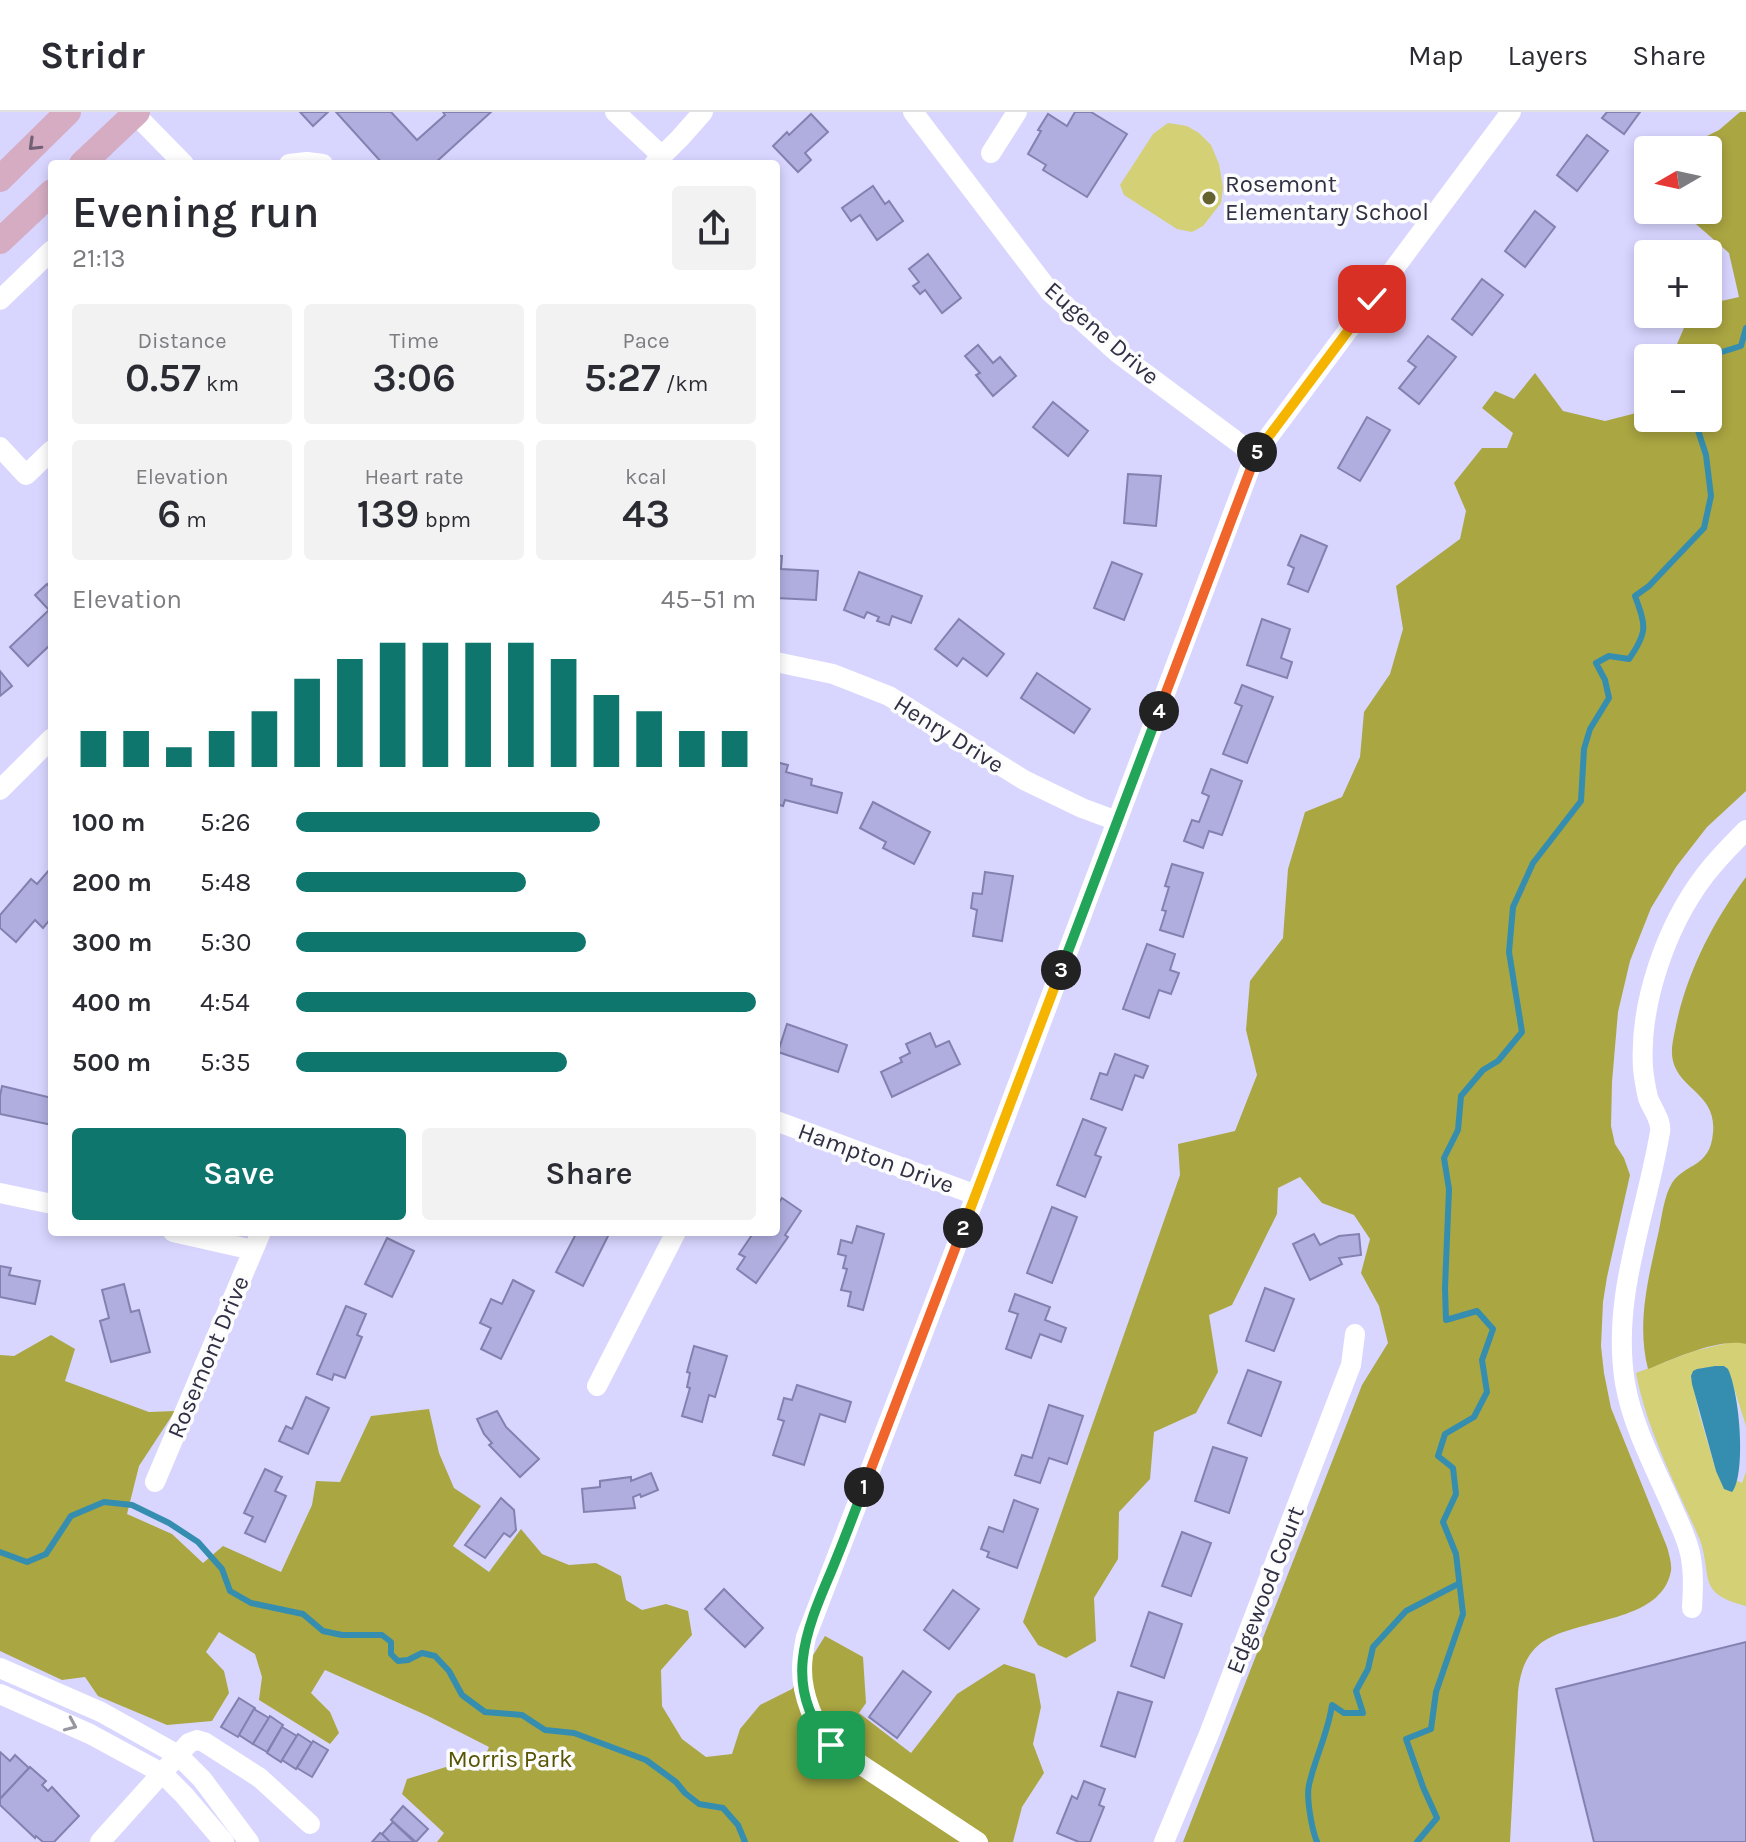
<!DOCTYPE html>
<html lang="en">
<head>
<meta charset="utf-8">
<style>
  body { margin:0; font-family:Karla,sans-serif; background:#f2f2f3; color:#2b2b33; height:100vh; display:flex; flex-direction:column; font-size:30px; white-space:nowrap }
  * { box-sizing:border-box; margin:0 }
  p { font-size:26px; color:#7c7c81 }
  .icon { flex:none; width:44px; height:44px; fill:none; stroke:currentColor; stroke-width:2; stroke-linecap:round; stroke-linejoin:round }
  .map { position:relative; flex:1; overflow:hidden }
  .details { position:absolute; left:48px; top:48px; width:732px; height:1076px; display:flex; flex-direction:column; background:#fff; border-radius:8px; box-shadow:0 4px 12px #0003 }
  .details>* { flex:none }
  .needle { width:52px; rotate:261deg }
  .buttons { position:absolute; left:1634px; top:24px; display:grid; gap:16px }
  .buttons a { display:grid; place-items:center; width:88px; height:88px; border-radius:8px; background:#fff; box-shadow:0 4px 12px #0003; font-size:40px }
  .pin { position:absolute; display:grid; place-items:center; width:68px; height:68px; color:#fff; margin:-34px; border-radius:16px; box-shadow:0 4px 12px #0006 }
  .km { position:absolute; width:40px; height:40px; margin:-20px; border-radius:50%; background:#222; color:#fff; font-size:22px; line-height:40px; text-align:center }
  .round { display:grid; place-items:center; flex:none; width:84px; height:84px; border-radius:8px; background:#f2f2f3 }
  .headline { display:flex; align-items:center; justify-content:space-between; height:136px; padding:0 24px }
  h1 { font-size:44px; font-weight:600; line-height:60px }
  .figures { display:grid; grid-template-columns:repeat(3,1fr); gap:12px; height:136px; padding:8px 24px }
  .figures div { display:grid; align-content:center; border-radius:8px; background:#f2f2f3; text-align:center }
  .figures b { font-size:40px; font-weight:600 }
  .figures small { font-size:22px; font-weight:400 }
  .figures p { font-size:22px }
  .chart { height:224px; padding:16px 24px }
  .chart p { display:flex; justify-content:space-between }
  .chart svg { width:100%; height:144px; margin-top:8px; stroke:#0f766e; stroke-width:6 }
  .cta { display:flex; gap:16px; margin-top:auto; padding:16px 24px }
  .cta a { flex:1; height:92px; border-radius:8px; background:#0f766e; color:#fff; font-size:32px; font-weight:600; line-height:92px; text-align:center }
  .cta a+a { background:#f2f2f3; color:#2b2b33 }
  ul { padding:0 24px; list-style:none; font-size:26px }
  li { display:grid; grid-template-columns:128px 96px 1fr; align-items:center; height:60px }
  li i { height:20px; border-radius:10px; background:#0f766e }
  header { display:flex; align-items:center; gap:48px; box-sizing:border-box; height:112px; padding:0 40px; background:#fff; border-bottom:2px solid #e1e1e2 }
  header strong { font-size:38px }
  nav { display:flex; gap:44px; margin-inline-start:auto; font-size:28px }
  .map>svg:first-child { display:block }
  .green { fill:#d3d075 }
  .forest { fill:#aaa642 }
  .water { fill:#358eb0 }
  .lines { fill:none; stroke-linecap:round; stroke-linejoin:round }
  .stream { stroke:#358eb0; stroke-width:6 }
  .building { fill:#b0aedf; stroke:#8381af; stroke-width:2 }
  .minor { stroke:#fff; stroke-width:20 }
  .major { stroke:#d5acc2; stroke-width:26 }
  .oneway { stroke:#726176 }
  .oneway2 { stroke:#9897a1 }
  .split-1-casing { stroke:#fff; stroke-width:16 }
  .split-2-casing { stroke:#fff; stroke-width:16 }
  .split-3-casing { stroke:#fff; stroke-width:16 }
  .split-4-casing { stroke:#fff; stroke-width:16 }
  .split-5-casing { stroke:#fff; stroke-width:16 }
  .split-6-casing { stroke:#fff; stroke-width:16 }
  .split-1 { stroke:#22a559; stroke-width:10 }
  .split-2 { stroke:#f0652b; stroke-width:10 }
  .split-3 { stroke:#f5b400; stroke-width:10 }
  .split-4 { stroke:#22a559; stroke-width:10 }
  .split-5 { stroke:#f0652b; stroke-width:10 }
  .split-6 { stroke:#f5b400; stroke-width:10 }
  .poi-dot { fill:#64622f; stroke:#fcfcfc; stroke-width:3 }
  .labels { text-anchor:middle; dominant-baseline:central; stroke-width:7; stroke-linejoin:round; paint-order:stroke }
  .poi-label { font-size:24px; fill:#302f43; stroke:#fcfcfc; text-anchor:start }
  .street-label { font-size:24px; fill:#302f43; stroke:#fcfcfc }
  .park-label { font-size:24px; fill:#575404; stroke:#fcfcfc }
</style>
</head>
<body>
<header>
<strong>Stridr</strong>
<nav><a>Map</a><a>Layers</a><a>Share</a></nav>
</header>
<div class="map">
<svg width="1746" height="1730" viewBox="0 0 1746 1730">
  <rect width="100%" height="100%" fill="#d8d6ff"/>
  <!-- green -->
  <g class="green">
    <polygon points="1168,11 1187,14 1199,21 1211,33 1219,52 1223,75 1221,91 1203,114 1192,120 1177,117 1124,83 1120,73 1153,22"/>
    <path d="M1736,1229L1746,1232V1314L1728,1257L1724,1254L1698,1257L1691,1264L1699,1301L1716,1359L1742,1371L1746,1360V1494C1696,1481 1713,1466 1700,1428C1676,1373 1647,1319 1636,1261L1694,1239Z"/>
  </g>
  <!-- forest -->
  <g class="forest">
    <path d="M1740,0H1746V679L1707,715L1676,755L1651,796L1630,849L1618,900L1612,970L1611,1014L1615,1032L1624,1046L1630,1063L1607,1165L1603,1190L1601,1234L1604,1261L1611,1296L1667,1435C1669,1442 1672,1452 1671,1459C1661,1512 1578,1505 1541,1531C1525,1543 1520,1562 1518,1580L1510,1730H1183L1362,1273L1388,1231L1379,1194L1361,1161L1370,1127L1354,1103L1322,1091L1300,1065L1278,1076L1277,1102L1232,1193L1209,1203L1218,1260L1196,1301L1154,1320L1150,1367L1119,1400L1118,1447L1094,1486L1096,1529L1066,1546L1038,1533L1023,1510L1180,1063L1178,1032L1235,1019L1257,963L1246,918L1250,869L1283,826L1288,757L1305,700L1342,685L1360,645L1364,600L1390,562L1403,517L1396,474L1460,427L1466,399L1454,371L1482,336H1507L1513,321L1482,296L1495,279L1514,287L1535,261L1563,299L1605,309L1648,298V306H1708V246H1671L1690,202H1708V192L1739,185L1729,141L1680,98H1708V38H1648V48L1641,33L1665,24L1695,30L1719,18Z"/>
    <path d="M1746,765V1232C1721,1225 1672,1247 1648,1257C1636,1210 1649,1164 1659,1118C1662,1104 1664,1084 1672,1071C1685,1051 1710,1056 1713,1021C1717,982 1680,978 1673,949C1670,938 1674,924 1676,913C1688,858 1713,810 1746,765Z"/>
    <polygon points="51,1223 75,1237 65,1269 149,1300 175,1299 139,1354 127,1402 172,1422 203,1451 223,1434 281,1460 312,1393 316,1369 340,1370 371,1304 429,1297 439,1341 454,1376 481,1394 453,1434 489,1460 521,1417 542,1442 569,1453 596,1451 621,1464 626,1488 642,1498 666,1492 688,1499 692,1523 661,1558 662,1594 682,1627 706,1645 732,1642 740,1617 760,1593 792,1577 825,1524 863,1545 866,1591 859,1601 911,1641 957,1582 1004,1552 1035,1562 1041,1595 1033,1632 1044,1661 1022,1695 1013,1730 437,1730 444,1721 402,1682 407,1667 446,1655 479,1659 489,1635 428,1604 325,1558 311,1581 330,1600 339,1621 330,1632 259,1588 262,1565 255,1542 219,1520 206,1540 224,1559 229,1581 212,1609 167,1613 98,1584 85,1565 62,1568 0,1539 0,1243 14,1244"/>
  </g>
  <!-- water -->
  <path class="water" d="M1715,1254H1724L1728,1257C1740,1283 1746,1362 1732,1380L1724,1377L1716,1359L1692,1272L1691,1264L1693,1259L1697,1257Z"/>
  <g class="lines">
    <!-- stream -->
    <g class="stream">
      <polyline points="1708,270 1716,270 1709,244 1741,234 1746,216"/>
      <polyline points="0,1440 27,1450 46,1442 71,1404 104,1390 132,1393 169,1411 198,1430 222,1457 230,1479 251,1491 303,1502 323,1519 342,1523 382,1523 391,1530 391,1542 398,1549 408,1548 422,1541 435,1544 449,1559 462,1583 485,1600 522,1603 545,1618 574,1621 646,1648 676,1670 685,1681 699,1692 723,1696 738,1713 745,1730"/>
      <path d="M1317,1730C1312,1718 1306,1686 1309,1673C1315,1646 1328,1621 1332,1593L1344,1601H1363L1356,1579L1368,1557L1373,1535L1406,1499L1458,1472"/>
      <path d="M1417,1730L1437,1706L1423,1675L1406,1627L1431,1617L1436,1580L1463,1502L1456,1442L1443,1410L1456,1382L1453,1356L1438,1344L1445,1322L1474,1305L1487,1280L1482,1248L1493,1217L1477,1199L1446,1208L1445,1176L1449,1077L1444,1046L1458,1018L1461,984L1483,958L1498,949L1522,920L1509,840L1513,795L1533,751L1581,689L1584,637L1590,617L1609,586L1605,568L1596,551L1609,544L1629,547C1648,520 1646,514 1635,484L1649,474L1704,416L1711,384L1706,343L1694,306"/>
    </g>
  </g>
  <!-- building -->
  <g class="building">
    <polygon points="300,0 328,0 313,14"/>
    <polygon points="336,0 391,0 417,28 445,3 443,0 491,0 434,52 383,52"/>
    <polygon points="1075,0 1091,0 1127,22 1087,85 1043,58 1046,53 1028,42 1041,19 1038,18 1048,2 1067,14"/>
    <polygon points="1607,0 1640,0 1624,22 1602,6"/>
    <polygon points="811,2 828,20 805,41 811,48 798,60 773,34 787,20 789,23"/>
    <polygon points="1587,23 1608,39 1577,79 1557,63"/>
    <polygon points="873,74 885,92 889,89 903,109 877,128 860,103 851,109 842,96"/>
    <polygon points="1535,99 1555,115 1525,155 1505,139"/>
    <polygon points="928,142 961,186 942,201 925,178 920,182 913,174 919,170 909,157"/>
    <polygon points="1482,167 1503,183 1472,223 1452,207"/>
    <polygon points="1428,224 1456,245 1419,292 1399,276 1416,255 1408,249"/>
    <polygon points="978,233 993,251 1000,245 1016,264 993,284 976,263 980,261 965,244"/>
    <polygon points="1053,290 1088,319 1068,344 1033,315"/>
    <polygon points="1367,305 1390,318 1360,369 1338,356"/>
    <polygon points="1128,362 1161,364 1156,414 1124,411"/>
    <polygon points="1301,423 1327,434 1308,480 1288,472 1294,456 1288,453"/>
    <polygon points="776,443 782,444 781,457 818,459 816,488 776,486"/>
    <polygon points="1112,450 1142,462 1124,508 1094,496"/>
    <polygon points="859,460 922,484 911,511 892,504 889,513 877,509 879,505 867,500 864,506 844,498"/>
    <polygon points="47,472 52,478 52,531 28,554 10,535 49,498 35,483"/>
    <polygon points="959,507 1004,542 987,564 963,546 957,554 935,537"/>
    <polygon points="1262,507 1290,517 1281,546 1292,550 1287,566 1247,553"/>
    <polygon points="0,559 12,574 0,584"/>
    <polygon points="1037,561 1090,597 1074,621 1021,586"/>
    <polygon points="1242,573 1273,585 1247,651 1223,642 1242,594 1235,591"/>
    <polygon points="776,650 788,653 786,660 812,667 811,673 842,681 837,701 785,688 783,694 776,692"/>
    <polygon points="1211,657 1242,669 1222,723 1209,719 1203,736 1184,729 1192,708 1199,710 1209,684 1202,681"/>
    <polygon points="873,690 930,720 914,752 883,736 886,730 860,716"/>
    <polygon points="1172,752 1203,761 1183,825 1160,818 1166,799 1162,798 1169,775 1165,774"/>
    <polygon points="50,757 52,759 52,805 43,816 35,808 16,830 0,816 0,803 31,767 37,772"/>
    <polygon points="985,760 1013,764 1002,829 973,824 977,798 971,796 973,781 982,782"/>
    <polygon points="1147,832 1175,842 1170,858 1179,861 1171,882 1159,878 1149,906 1123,897"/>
    <polygon points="787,912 847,933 838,960 778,940"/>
    <polygon points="930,921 936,935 949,929 960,952 892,985 881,960 902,950 900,946 910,941 906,932"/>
    <polygon points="1115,942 1148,954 1143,966 1135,963 1122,998 1091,987 1100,961 1107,963"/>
    <polygon points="2,974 52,986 52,1013 0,1002 0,984"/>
    <polygon points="1083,1007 1106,1016 1095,1043 1101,1045 1085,1085 1057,1073"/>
    <polygon points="782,1086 801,1099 785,1123 788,1125 756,1171 737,1157 745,1145 739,1142 754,1120 776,1120 776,1095"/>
    <polygon points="1052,1095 1077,1105 1052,1171 1027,1161"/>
    <polygon points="857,1114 884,1122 863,1198 848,1194 851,1180 841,1178 847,1157 843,1156 846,1144 838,1142 841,1128 852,1131"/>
    <polygon points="577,1120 610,1120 583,1174 556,1160"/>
    <polygon points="1314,1122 1320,1133 1339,1124 1359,1122 1361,1143 1339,1146 1342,1152 1310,1168 1293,1132"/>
    <polygon points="387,1126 414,1139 392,1185 365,1172"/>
    <polygon points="0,1154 11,1156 9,1163 40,1169 35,1192 0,1185"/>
    <polygon points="513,1168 534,1179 501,1247 481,1237 491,1216 480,1211 491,1187 502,1192"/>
    <polygon points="124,1172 131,1200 139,1198 150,1240 111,1250 100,1209 109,1206 102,1178"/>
    <polygon points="1265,1176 1294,1187 1274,1239 1246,1229"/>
    <polygon points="1015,1182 1050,1195 1045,1208 1066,1216 1061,1230 1040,1222 1031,1246 1006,1237 1018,1202 1009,1199"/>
    <polygon points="346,1194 366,1202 357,1223 362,1225 345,1266 334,1262 332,1268 317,1262"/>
    <polygon points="694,1234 727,1244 715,1285 709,1283 702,1310 682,1304 690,1276 687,1275 690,1261 687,1260"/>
    <polygon points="1248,1258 1281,1270 1261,1324 1228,1311"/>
    <polygon points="797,1273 851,1290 845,1310 820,1302 804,1353 773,1343 784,1309 778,1307 784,1286 792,1288"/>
    <polygon points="306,1285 329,1296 308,1342 279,1329 286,1314 292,1317"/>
    <polygon points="1049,1293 1083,1304 1067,1352 1049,1346 1040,1371 1015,1363 1022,1343 1032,1346"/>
    <polygon points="497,1299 506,1315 539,1347 520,1365 489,1333 492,1331 484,1322 477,1307"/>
    <polygon points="1213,1335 1247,1346 1229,1401 1195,1389"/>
    <polygon points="265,1357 282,1365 275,1379 286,1384 265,1430 245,1421 253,1405 244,1401"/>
    <polygon points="651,1361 658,1378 641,1385 640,1382 633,1385 635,1396 584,1400 582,1377 600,1375 600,1369 631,1365 631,1369"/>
    <polygon points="501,1386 514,1398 516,1418 510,1425 504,1421 485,1446 465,1433"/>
    <polygon points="1014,1388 1038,1397 1017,1456 987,1445 989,1440 981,1437 989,1415 1003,1420"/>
    <polygon points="1182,1420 1211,1431 1191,1484 1162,1474"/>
    <polygon points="724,1477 763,1516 745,1535 705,1497"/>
    <polygon points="953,1478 979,1497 949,1537 924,1518"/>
    <polygon points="1149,1500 1182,1512 1164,1566 1131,1554"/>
    <polygon points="1746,1530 1746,1730 1594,1730 1556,1577"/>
    <polygon points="903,1559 931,1580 897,1626 869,1605"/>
    <polygon points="1118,1580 1152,1590 1135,1645 1101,1634"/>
    <polygon points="239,1586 255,1596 238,1625 221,1615"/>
    <polygon points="254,1597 269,1606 253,1632 239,1623"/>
    <polygon points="270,1604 283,1613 267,1640 253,1632"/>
    <polygon points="282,1615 297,1624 281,1650 267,1641"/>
    <polygon points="298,1622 312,1631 296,1657 282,1648"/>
    <polygon points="313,1629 328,1638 312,1665 297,1656"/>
    <polygon points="0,1640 10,1649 15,1643 29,1656 0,1687"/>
    <polygon points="30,1655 46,1669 42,1673 48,1679 52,1675 79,1704 54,1730 43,1730 36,1724 35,1726 0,1693 0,1687"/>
    <polygon points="1084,1669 1105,1677 1099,1693 1104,1695 1090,1730 1079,1730 1057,1721 1072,1684 1077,1687"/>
    <polygon points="403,1694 428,1717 416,1730 391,1708"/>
    <polygon points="393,1710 414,1730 390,1730 382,1722"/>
    <polygon points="380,1721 382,1722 390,1730 372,1730"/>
  </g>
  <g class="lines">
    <!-- minor -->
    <g class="minor">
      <polyline points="615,0 662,44"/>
      <polyline points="913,0 1050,180 1119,242 1255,343"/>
      <polyline points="135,2 184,52"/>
      <polyline points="991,41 1017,0"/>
      <polyline points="289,52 307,50 323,52"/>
      <polyline points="654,52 680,26 703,0"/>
      <polyline points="0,188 52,138"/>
      <polyline points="0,335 26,363 52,338"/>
      <polyline points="776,550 833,562 889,584 1024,668 1082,696 1117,709"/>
      <polyline points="0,678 52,626"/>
      <polyline points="776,1009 976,1083"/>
      <polyline points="0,1081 52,1092"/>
      <polyline points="173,1120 253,1138"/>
      <polyline points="597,1274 676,1120"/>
      <polyline points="155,1370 261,1120"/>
      <path d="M1692,1496C1693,1478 1694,1459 1690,1441C1686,1423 1677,1407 1670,1390C1653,1352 1632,1312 1625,1271C1611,1185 1646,1104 1660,1020C1662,1008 1652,997 1648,986C1646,977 1644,966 1643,956C1639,892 1666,814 1705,763C1718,746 1732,732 1746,718"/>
      <polyline points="0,1556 101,1600 178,1643 202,1667 249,1730"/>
      <polyline points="0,1582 90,1622 162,1661 184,1683 224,1730"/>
      <polyline points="100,1730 189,1631 197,1628 204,1630 260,1666 310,1712"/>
      <path d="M978,1730L831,1633C814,1614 802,1583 802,1557C802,1546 804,1535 806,1525L976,1083L1255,343L1511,0"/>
      <polyline points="1164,1730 1209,1622 1351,1253 1355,1222"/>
    </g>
    <!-- major -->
    <g class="major">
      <polyline points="82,52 137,0"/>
      <polyline points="0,67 68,0"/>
      <polyline points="0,129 52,80"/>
    </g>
  </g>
  <!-- one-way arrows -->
  <defs><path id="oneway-chevron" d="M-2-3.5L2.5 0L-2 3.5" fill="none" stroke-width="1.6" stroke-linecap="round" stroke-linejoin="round" transform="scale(2)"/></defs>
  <use class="oneway" href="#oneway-chevron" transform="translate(34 33) rotate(136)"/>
  <use class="oneway2" href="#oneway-chevron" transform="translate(71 1613) rotate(24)"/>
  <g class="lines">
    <!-- split-1 casing -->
    <g class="split-1-casing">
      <path id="split-1" d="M831,1633C780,1574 807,1516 833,1455C844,1428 854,1402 864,1375"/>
    </g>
    <!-- split-2 casing -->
    <g class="split-2-casing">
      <polyline id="split-2" points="864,1375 963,1116"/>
    </g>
    <!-- split-3 casing -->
    <g class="split-3-casing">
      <polyline id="split-3" points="963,1116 1061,858"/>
    </g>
    <!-- split-4 casing -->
    <g class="split-4-casing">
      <polyline id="split-4" points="1061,858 1159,599"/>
    </g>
    <!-- split-5 casing -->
    <g class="split-5-casing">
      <polyline id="split-5" points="1159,599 1257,340"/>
    </g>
    <!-- split-6 casing -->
    <g class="split-6-casing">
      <polyline id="split-6" points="1257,340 1372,187"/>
    </g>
    <!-- split-1 -->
    <use href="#split-1" class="split-1"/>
    <!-- split-2 -->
    <use href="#split-2" class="split-2"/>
    <!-- split-3 -->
    <use href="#split-3" class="split-3"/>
    <!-- split-4 -->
    <use href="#split-4" class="split-4"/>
    <!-- split-5 -->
    <use href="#split-5" class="split-5"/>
    <!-- split-6 -->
    <use href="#split-6" class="split-6"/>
  </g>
  <!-- markers -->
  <circle class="poi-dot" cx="1209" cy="86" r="8"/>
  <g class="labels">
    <!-- poi labels -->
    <g class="poi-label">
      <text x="1225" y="72">Rosemont<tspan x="1225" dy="28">Elementary School</tspan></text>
    </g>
    <!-- street labels -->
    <g class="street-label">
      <text transform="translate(1102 221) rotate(41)">Eugene Drive</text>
      <text transform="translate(949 622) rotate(32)">Henry Drive</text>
      <text transform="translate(876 1046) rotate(20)">Hampton Drive</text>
      <text transform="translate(208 1245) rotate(-67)">Rosemont Drive</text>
      <text transform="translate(1265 1478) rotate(-69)">Edgewood Court</text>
    </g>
    <!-- park labels -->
    <g class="park-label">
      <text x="510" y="1647">Morris Park</text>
    </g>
  </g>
</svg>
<div class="buttons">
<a><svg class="needle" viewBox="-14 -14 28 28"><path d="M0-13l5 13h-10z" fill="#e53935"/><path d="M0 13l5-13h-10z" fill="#7c7c81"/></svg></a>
<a>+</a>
<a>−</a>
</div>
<div class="pin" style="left:831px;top:1633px;background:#1e9e55"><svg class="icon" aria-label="arrive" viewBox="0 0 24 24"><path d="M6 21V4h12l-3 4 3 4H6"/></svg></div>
<div class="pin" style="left:1372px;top:187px;background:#d93025"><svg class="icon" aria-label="check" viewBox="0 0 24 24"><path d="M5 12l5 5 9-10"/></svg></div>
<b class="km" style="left:864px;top:1375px">1</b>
<b class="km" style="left:963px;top:1116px">2</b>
<b class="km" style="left:1061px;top:858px">3</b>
<b class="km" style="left:1159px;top:599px">4</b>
<b class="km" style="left:1257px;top:340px">5</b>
<section class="details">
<div class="headline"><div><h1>Evening run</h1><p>21:13</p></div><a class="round"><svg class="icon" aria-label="share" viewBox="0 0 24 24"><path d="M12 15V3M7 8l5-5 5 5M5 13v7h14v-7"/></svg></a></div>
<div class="figures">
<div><p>Distance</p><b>0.57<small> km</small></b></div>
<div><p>Time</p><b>3:06</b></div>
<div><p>Pace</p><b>5:27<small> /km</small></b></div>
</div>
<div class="figures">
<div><p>Elevation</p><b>6<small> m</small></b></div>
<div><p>Heart rate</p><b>139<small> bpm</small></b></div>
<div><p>kcal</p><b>43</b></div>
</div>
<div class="chart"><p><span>Elevation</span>45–51 m</p>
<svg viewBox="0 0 160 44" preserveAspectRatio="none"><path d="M5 44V33M15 44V33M25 44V38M35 44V33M45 44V27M55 44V17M65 44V11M75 44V6M85 44V6M95 44V6M105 44V6M115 44V11M125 44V22M135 44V27M145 44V33M155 44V33"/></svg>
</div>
<ul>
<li><b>100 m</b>5:26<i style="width:66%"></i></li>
<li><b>200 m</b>5:48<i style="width:50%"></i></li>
<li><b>300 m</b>5:30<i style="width:63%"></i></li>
<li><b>400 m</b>4:54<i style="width:100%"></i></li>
<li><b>500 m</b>5:35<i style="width:59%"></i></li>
</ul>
<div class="cta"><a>Save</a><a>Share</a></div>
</section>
</div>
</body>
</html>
